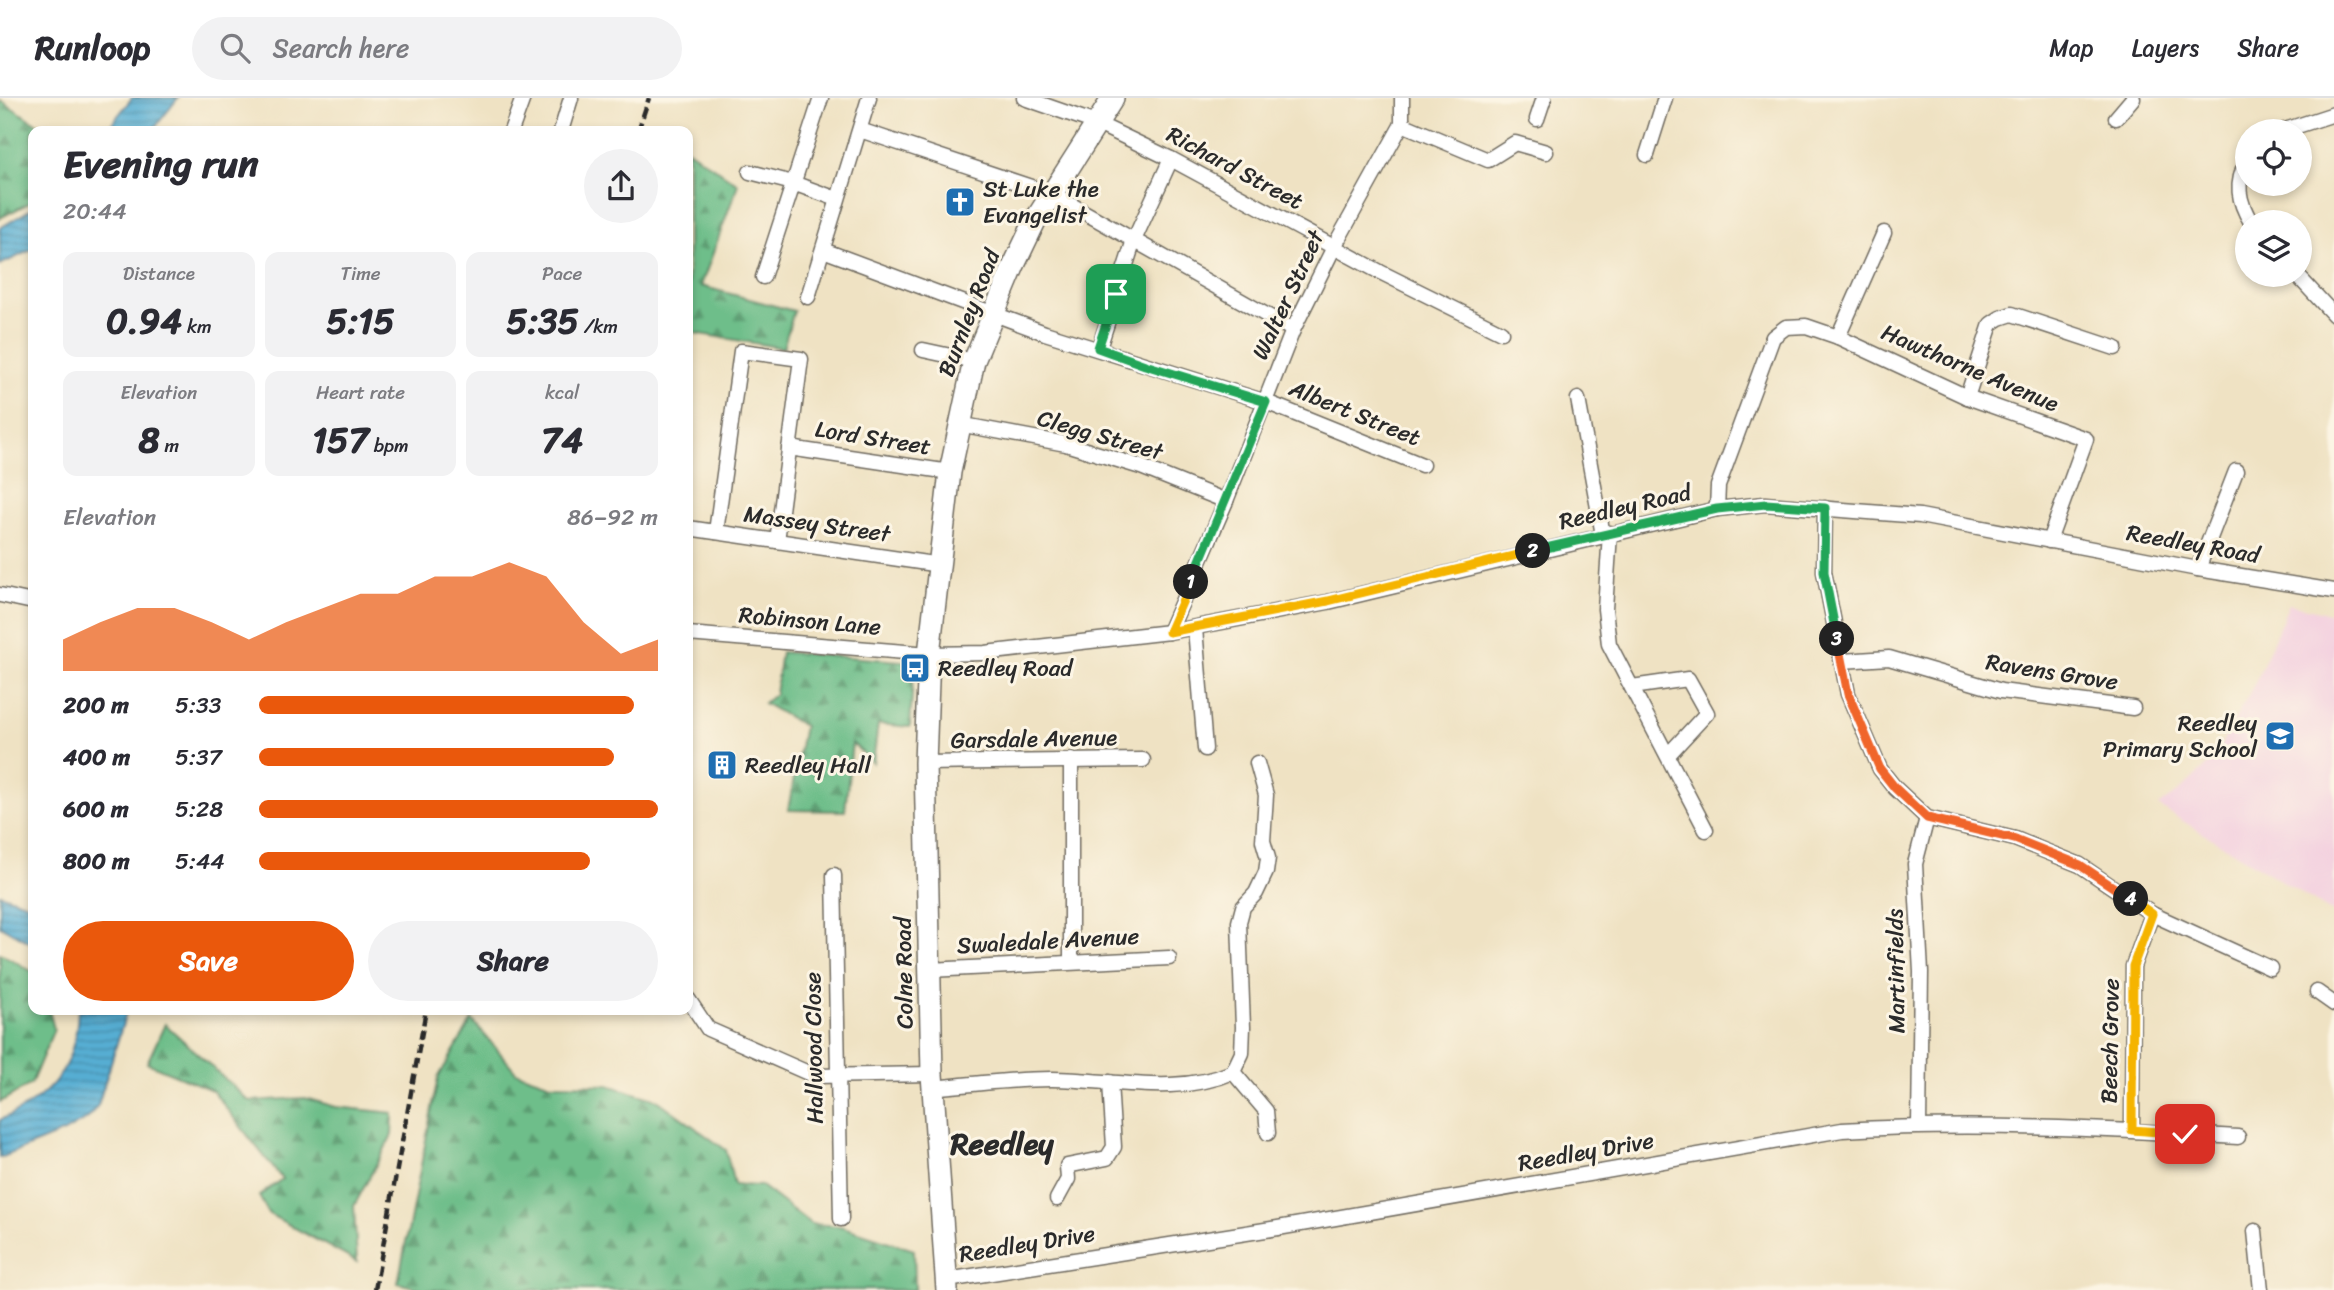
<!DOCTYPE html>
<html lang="en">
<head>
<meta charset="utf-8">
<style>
  body { margin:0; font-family:Sriracha,sans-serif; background:#f2f2f3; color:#2b2b33; height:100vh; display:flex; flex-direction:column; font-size:26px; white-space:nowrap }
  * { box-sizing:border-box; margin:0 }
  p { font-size:23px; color:#7c7c81 }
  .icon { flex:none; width:38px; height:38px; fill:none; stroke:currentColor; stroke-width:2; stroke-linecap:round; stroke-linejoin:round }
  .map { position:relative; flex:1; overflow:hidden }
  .panel { position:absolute; left:28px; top:28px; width:665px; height:889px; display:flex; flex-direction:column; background:#fff; border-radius:14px; box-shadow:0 4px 10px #0003 }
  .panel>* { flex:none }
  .controls { position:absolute; left:2235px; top:21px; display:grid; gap:14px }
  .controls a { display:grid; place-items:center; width:77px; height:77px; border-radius:50%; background:#fff; box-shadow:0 4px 10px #0003; font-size:35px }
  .pin { position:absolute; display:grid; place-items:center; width:60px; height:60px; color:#fff; margin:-30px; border-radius:14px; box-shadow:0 4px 10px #0006 }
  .km { position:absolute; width:35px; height:35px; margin:-18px; border-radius:50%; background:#222; color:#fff; font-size:19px; line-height:35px; text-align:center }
  .round { display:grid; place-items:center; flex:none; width:74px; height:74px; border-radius:37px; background:#f2f2f3 }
  .summary { display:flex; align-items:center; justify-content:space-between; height:119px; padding:0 35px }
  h1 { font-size:38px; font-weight:800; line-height:52px }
  .stats { display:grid; grid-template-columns:repeat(3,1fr); gap:10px; height:119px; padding:7px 35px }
  .stats div { display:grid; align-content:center; border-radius:14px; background:#f2f2f3; text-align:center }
  .stats b { font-size:35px; font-weight:800 }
  .stats small { font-size:19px; font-weight:400 }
  .stats p { font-size:19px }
  .chart { height:196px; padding:14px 35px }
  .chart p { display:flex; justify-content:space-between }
  .chart svg { width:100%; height:126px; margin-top:7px; fill:#ea580c; opacity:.7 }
  .cta { display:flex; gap:14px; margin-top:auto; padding:14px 35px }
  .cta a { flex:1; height:80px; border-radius:42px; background:#ea580c; color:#fff; font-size:28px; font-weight:800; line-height:80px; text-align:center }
  .cta a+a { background:#f2f2f3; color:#2b2b33 }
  ul { padding:0 35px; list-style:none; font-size:23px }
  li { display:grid; grid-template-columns:112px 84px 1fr; align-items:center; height:52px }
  li i { height:18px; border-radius:9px; background:#ea580c }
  header { display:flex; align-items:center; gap:42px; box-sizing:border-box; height:98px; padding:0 35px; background:#fff; border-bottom:2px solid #e1e1e2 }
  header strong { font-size:33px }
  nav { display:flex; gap:38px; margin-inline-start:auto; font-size:24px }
  .search { width:490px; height:63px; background:#f2f2f3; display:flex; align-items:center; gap:18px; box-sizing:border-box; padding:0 24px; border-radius:38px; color:#7c7c81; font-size:26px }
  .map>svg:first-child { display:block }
  .built { fill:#f3cfdf }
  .forest { fill:url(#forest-firs); stroke:#4c745a; stroke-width:2 }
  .water { fill:url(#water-rules); stroke:#406c7f; stroke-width:2 }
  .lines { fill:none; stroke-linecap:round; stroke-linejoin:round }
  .minor-casing { stroke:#706b60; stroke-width:17 }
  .highway-casing { stroke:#706b60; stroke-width:24 }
  .minor { stroke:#fff; stroke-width:14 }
  .highway { stroke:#fff; stroke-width:21 }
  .rail { stroke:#2b2b2b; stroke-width:4.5; stroke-dasharray:10 5; stroke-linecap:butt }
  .split-1-casing { stroke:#fff; stroke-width:14 }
  .split-2-casing { stroke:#fff; stroke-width:14 }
  .split-3-casing { stroke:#fff; stroke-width:14 }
  .split-4-casing { stroke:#fff; stroke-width:14 }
  .split-5-casing { stroke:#fff; stroke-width:14 }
  .split-1 { stroke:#22a559; stroke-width:9 }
  .split-2 { stroke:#f5b400; stroke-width:9 }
  .split-3 { stroke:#22a559; stroke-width:9 }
  .split-4 { stroke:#f0652b; stroke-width:9 }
  .split-5 { stroke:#f5b400; stroke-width:9 }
  .labels { text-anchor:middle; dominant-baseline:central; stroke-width:6; stroke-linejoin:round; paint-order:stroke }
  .street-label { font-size:23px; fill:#2b2b2b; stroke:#fcf5e5 }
  .poi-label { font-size:23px; fill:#2b2b2b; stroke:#fcf5e5; text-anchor:start }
  .district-label { font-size:30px; font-weight:bold; fill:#2b2b2b; stroke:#fcf5e5 }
</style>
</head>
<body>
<header>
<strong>Runloop</strong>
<div class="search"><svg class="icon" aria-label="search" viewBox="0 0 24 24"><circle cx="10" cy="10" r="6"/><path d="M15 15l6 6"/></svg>Search here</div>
<nav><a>Map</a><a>Layers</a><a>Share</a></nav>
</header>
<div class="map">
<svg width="2334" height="1192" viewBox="0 0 2334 1192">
  <defs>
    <pattern id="forest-firs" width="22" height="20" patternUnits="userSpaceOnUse" patternTransform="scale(1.75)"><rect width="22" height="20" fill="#6ebe8a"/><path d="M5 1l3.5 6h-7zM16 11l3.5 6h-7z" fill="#5b9b71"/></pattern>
    <pattern id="water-rules" width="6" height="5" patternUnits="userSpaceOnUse" patternTransform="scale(1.75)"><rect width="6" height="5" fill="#56aed3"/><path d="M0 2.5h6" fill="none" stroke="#478eab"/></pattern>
  </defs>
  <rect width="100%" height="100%" fill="#fcf5e5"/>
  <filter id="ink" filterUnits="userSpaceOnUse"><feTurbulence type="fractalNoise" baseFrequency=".0143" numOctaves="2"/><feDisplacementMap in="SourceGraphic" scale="14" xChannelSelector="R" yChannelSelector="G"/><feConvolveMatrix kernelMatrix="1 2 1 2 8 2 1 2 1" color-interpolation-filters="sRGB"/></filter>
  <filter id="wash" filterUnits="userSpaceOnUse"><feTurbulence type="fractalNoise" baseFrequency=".00686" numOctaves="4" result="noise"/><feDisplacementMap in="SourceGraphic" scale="28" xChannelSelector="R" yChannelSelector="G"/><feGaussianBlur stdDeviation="1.57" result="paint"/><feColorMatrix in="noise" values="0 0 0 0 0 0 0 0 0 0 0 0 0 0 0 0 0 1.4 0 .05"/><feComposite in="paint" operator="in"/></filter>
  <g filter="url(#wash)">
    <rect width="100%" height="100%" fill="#efe2c3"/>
    <!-- built -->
    <polygon class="built" points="2289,506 2328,515 2334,514 2334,815 2158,708 2176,696 2213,662 2257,581"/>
    <!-- forest -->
    <g class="forest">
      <polygon points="0,2 48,33 33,33 33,103 0,120"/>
      <polygon points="688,52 738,86 701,188 794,213 783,250 688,234"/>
      <polygon points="781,554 914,564 910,629 878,626 873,665 852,645 845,713 788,712 804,628 764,605 775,596"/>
      <polygon points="0,855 33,874 33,912 49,912 54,931 31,986 0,1004"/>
      <polygon points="472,922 516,974 551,986 608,987 657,1002 726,1052 734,1087 761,1088 811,1126 840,1128 914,1152 915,1192 425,1192 398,1185 438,980"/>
      <polygon points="165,926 249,1003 305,1000 336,1009 393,1015 392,1037 354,1108 357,1164 269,1116 259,1098 282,1081 212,992 147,965"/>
    </g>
    <!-- water -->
    <g class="water">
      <polygon points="132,0 178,0 152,33 106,33"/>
      <polygon points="33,110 33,151 0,167 0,130"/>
      <polygon points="0,796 33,808 33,846 0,828"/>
      <path d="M78,912H127L98,1007L88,1020L64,1034L0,1060V1022C52,999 76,969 78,912Z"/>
    </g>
  </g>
  <g filter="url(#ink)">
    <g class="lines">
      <!-- minor casing -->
      <g class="minor-casing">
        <g id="minor">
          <polyline points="1024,0 1096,25 1171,61 1380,174 1501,234"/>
          <polyline points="2116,20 2133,0"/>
          <polyline points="1537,21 1544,0"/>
          <polyline points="1402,26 1488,62 1515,45 1546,54"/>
          <polyline points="860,32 1052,96 1293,232"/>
          <polyline points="511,33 523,0"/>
          <polyline points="561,33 571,0"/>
          <polyline points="2282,33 2334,16"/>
          <polyline points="1647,57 1665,0"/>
          <path d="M2247,63C2235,85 2238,103 2251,124"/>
          <polyline points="750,74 793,85 837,101"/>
          <polyline points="823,152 1045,235 1266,304 1422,367"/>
          <polyline points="2297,177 2334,217"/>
          <polyline points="763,179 821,0"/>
          <polyline points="808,199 869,0"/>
          <polyline points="1838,239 1884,135"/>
          <polyline points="1099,250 1134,142 1171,61"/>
          <polyline points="923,252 974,263"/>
          <polyline points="1967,299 1991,226 2000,220 2012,216 2115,250"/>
          <polyline points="1578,301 1603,437"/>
          <polyline points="959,326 1066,346 1141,369 1226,403"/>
          <polyline points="789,350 950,374"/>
          <polyline points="1825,410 1824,474 1848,596 1880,671 1895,690 1927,720 2015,741 2080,767 2152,816 2270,870"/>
          <polyline points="1717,411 1718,388 1773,239 1786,229 1806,228 1838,239 1967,299 2086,341 2049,443"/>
          <polyline points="688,430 940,467"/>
          <polyline points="716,434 741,253 801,261 777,443"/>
          <polyline points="1610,435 1605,511 1609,546 1706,732"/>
          <polyline points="2198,471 2236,373"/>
          <polyline points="0,497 33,504"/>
          <polyline points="1195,530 1205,651"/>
          <polyline points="1169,534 1226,403 1293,232 1335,147 1402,26 1402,0"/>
          <polyline points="688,536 929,556 985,555 1169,534 1328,504 1717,411 1765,406 1920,418 2198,471 2334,493"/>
          <polyline points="1842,563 1889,560 2001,593 2133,610"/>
          <polyline points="1632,589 1688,581 1707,615 1668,657"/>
          <polyline points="1071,662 1071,863"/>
          <polyline points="925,665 1143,662"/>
          <polyline points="834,777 841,1121"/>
          <polyline points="929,872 1169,860"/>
          <polyline points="2317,894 2334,906"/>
          <polyline points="688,901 708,931 815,978 932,976"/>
          <polyline points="1233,974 1242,955 1243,929 1239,824 1243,809 1256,795 1266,774 1268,760 1263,743 1266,697 1257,665"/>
          <polyline points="1233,974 1266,1013 1268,1035"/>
          <path d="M933,990C972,986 1012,981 1052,981C1111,981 1176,999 1233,974"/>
          <polyline points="1919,1027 1921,874 1915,766 1927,720"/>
          <polyline points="2132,1032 2133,868 2152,816"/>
          <polyline points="1057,1101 1068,1081 1067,1068 1107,1060 1114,1049 1110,984"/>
          <polyline points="2255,1133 2261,1192"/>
          <path d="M947,1182L1278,1130L1842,1032C1974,1024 2106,1031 2238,1039"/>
        </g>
      </g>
      <!-- highway casing -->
      <g class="highway-casing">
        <polyline id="highway" points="947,1192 932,976 925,665 929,556 950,374 974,263 1014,167 1036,121 1113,0"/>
      </g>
      <!-- minor -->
      <use href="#minor" class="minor"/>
      <!-- highway -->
      <use href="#highway" class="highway"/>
      <!-- rail -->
      <g class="rail">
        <polyline points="638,33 649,0"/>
        <polyline points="375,1192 426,912"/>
      </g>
    </g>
  </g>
  <g class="lines" filter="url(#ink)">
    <!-- split-1 casing -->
    <g class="split-1-casing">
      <polyline id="split-1" points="1116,196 1098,250 1145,267 1266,304 1191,484"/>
    </g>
    <!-- split-2 casing -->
    <g class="split-2-casing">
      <polyline id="split-2" points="1191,484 1169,534 1328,503 1533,453"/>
    </g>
    <!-- split-3 casing -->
    <g class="split-3-casing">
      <polyline id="split-3" points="1533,453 1717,411 1766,406 1825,410 1824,474 1837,541"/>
    </g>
    <!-- split-4 casing -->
    <g class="split-4-casing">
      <polyline id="split-4" points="1837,541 1848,596 1880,671 1895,690 1927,720 2015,741 2080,767 2131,801"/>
    </g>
    <!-- split-5 casing -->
    <g class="split-5-casing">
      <polyline id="split-5" points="2131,801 2152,816 2133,868 2132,1032 2185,1036"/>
    </g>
    <!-- split-1 -->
    <use href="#split-1" class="split-1"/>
    <!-- split-2 -->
    <use href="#split-2" class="split-2"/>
    <!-- split-3 -->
    <use href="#split-3" class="split-3"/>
    <!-- split-4 -->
    <use href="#split-4" class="split-4"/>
    <!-- split-5 -->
    <use href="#split-5" class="split-5"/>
  </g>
  <!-- icons -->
  <defs>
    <g id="church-square" transform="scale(1.575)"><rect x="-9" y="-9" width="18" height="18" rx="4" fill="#1f6fb2" stroke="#fcf5e5"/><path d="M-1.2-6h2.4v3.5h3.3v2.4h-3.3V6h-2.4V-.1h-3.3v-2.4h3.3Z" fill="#fff"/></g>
    <g id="bus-square" transform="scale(1.575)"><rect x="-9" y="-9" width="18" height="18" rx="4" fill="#1f6fb2" stroke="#fcf5e5"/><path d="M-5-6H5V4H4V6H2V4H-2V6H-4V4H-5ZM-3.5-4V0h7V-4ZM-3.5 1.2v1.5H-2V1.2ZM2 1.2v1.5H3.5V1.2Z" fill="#fff"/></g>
    <g id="school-square" transform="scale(1.575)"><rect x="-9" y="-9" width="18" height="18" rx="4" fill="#1f6fb2" stroke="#fcf5e5"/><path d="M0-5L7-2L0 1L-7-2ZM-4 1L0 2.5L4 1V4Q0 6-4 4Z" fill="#fff"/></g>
    <g id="building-square" transform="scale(1.575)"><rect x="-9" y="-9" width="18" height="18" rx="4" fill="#1f6fb2" stroke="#fcf5e5"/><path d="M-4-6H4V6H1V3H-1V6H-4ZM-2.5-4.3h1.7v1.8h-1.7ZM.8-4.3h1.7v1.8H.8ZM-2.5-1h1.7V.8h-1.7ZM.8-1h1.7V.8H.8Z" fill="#fff"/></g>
  </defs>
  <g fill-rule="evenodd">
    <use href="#church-square" x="960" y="104"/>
    <use href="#bus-square" x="915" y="570"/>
    <use href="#school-square" x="2280" y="638"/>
    <use href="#building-square" x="722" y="667"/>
  </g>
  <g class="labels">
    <!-- street labels -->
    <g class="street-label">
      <text transform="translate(1235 70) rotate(28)">Richard Street</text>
      <text transform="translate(1288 197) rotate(-65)">Walter Street</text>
      <text transform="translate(969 215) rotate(-69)">Burnley Road</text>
      <text transform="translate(1970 270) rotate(23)">Hawthorne Avenue</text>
      <text transform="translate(1355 315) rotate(22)">Albert Street</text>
      <text transform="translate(1100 337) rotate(16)">Clegg Street</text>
      <text transform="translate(873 340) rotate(9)">Lord Street</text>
      <text transform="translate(1625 409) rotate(-13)">Reedley Road</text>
      <text transform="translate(817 426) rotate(8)">Massey Street</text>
      <text transform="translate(2193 446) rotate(10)">Reedley Road</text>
      <text transform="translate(810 523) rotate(5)">Robinson Lane</text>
      <text transform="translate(2052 574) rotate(9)">Ravens Grove</text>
      <text transform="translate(1034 641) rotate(-1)">Garsdale Avenue</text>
      <text transform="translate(1048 843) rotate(-3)">Swaledale Avenue</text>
      <text transform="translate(1896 873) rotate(-91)">Martinfields</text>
      <text transform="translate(904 875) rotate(-91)">Colne Road</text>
      <text transform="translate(2110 943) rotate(-89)">Beech Grove</text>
      <text transform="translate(814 950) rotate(-91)">Hallwood Close</text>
      <text transform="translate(1586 1054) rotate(-10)">Reedley Drive</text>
      <text transform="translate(1027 1146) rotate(-9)">Reedley Drive</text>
    </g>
    <!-- poi labels -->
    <g class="poi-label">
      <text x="983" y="91">St Luke the<tspan x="983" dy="26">Evangelist</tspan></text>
      <text x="938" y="570">Reedley Road</text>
      <text x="2257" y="625" text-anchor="end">Reedley<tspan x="2257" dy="26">Primary School</tspan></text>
      <text x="745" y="667">Reedley Hall</text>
    </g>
    <!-- district labels -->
    <g class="district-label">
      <text x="1002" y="1046">Reedley</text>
    </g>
  </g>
</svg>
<div class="controls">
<a><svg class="icon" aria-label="locate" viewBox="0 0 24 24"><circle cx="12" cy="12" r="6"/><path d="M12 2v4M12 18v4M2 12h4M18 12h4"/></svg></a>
<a><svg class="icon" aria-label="layers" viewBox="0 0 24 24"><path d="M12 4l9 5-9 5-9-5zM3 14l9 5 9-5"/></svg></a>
</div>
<div class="pin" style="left:1116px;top:196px;background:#1e9e55"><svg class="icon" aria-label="arrive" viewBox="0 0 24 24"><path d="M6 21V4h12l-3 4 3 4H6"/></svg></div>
<div class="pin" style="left:2185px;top:1036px;background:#d93025"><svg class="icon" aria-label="check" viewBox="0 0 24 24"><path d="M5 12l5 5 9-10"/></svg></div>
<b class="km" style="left:1191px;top:484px">1</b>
<b class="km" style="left:1533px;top:453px">2</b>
<b class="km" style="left:1837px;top:541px">3</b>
<b class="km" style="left:2131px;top:801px">4</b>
<section class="panel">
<div class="summary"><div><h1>Evening run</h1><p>20:44</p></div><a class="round"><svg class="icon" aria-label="share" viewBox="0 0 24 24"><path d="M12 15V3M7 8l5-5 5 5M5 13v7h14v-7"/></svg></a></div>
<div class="stats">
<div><p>Distance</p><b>0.94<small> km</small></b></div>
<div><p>Time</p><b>5:15</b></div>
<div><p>Pace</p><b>5:35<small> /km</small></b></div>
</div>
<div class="stats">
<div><p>Elevation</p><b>8<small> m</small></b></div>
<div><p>Heart rate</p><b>157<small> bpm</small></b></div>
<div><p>kcal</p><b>74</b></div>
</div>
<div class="chart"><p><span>Elevation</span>86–92 m</p>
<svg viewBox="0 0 160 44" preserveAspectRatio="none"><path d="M0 44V33L10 27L20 22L30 22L40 27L50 33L60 27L70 22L80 17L90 17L100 11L110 11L120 6L130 11L140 27L150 38L160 33V44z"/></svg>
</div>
<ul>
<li><b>200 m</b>5:33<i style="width:94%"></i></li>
<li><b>400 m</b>5:37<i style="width:89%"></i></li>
<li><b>600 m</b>5:28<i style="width:100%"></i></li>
<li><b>800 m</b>5:44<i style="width:83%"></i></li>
</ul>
<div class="cta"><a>Save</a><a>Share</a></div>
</section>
</div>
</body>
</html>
